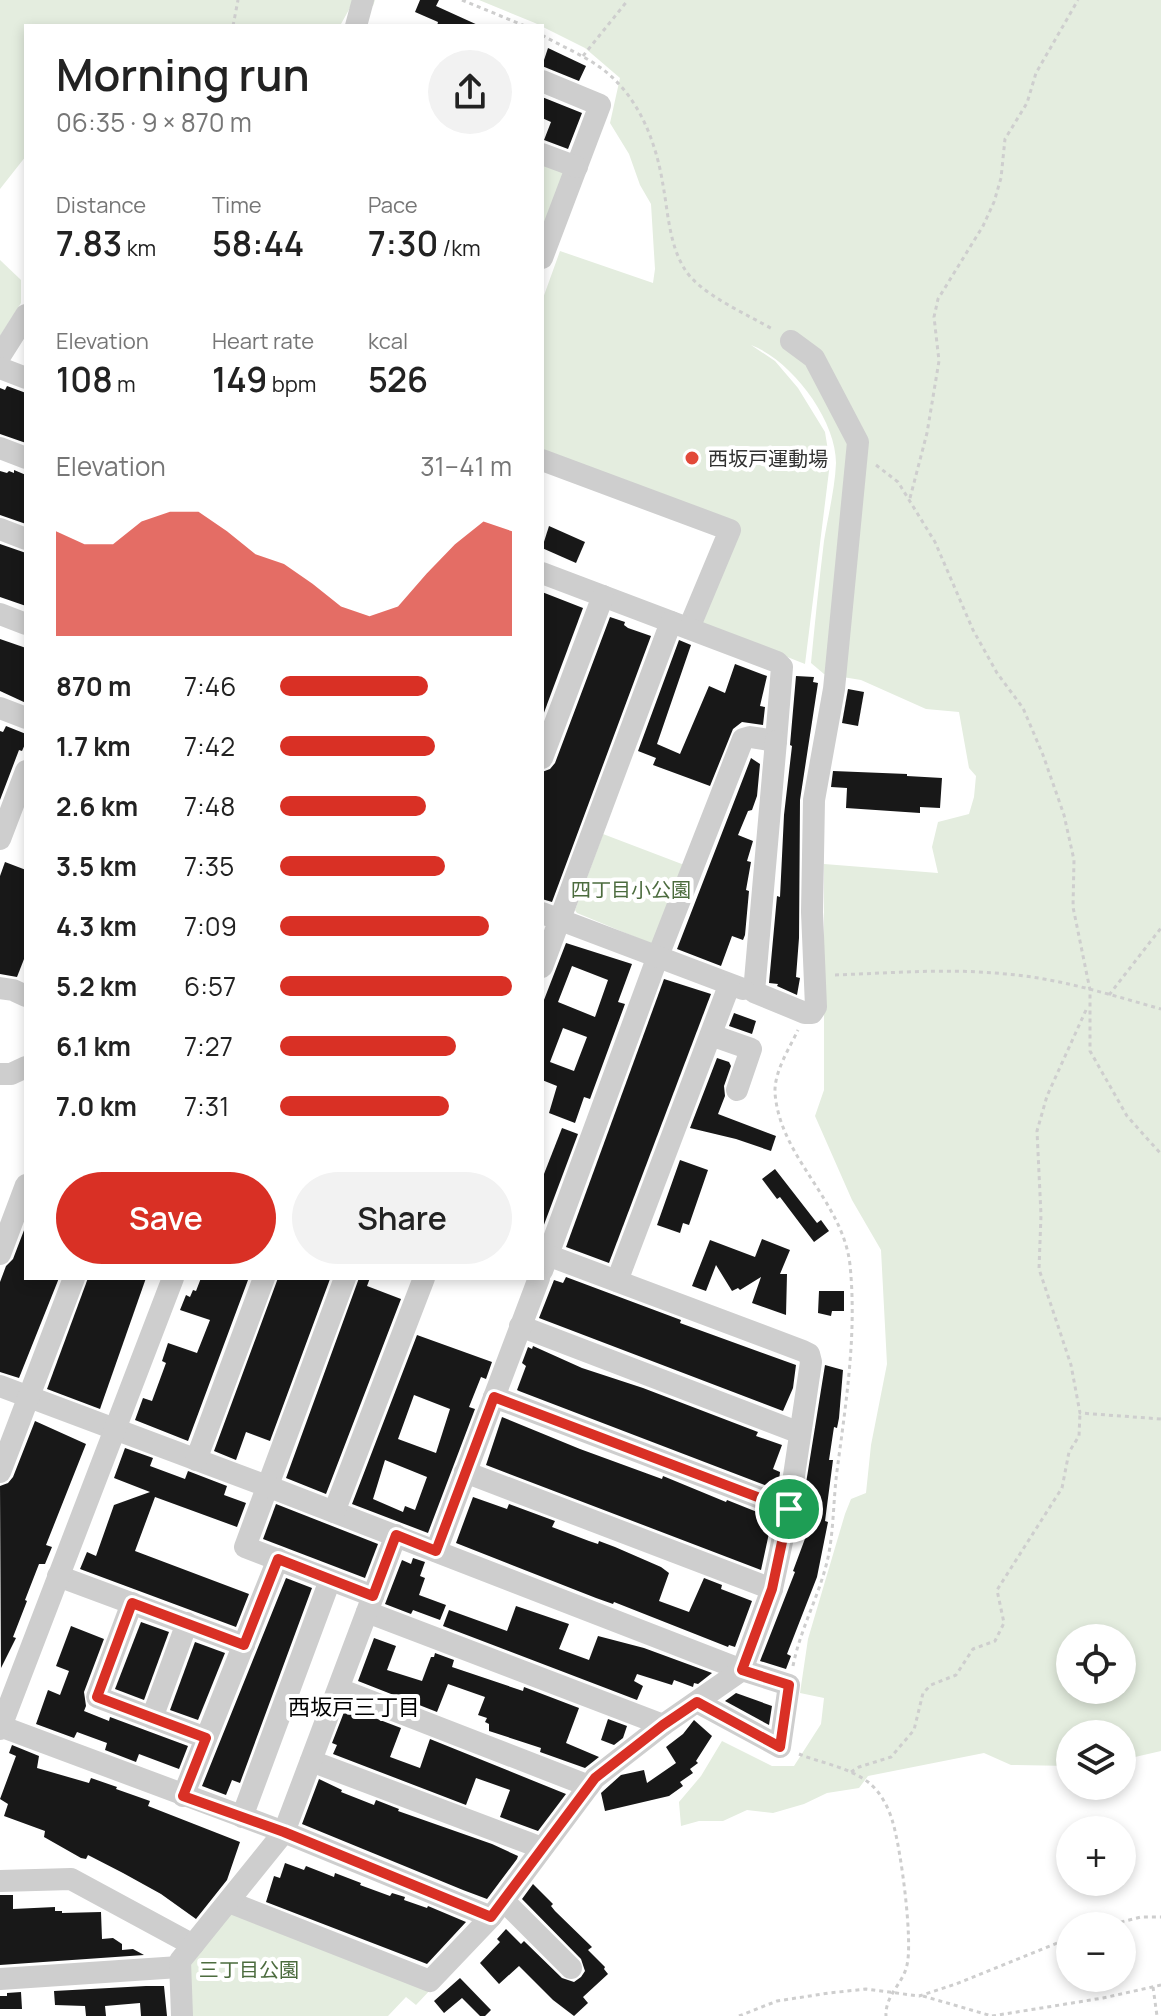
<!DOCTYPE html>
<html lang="en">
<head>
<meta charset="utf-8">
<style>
  body { margin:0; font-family:Manrope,"Noto Sans JP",sans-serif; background:#f2f2f2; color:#222; height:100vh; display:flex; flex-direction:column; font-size:30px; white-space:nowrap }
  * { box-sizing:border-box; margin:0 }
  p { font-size:26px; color:#767676 }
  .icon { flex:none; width:44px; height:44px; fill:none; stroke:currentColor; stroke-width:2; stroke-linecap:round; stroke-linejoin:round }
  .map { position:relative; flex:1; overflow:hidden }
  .drawer { position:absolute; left:24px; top:24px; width:520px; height:1256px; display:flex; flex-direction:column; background:#fff; border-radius:0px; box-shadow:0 4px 12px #0003 }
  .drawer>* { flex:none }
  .fabs { position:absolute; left:1056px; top:1624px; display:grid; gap:16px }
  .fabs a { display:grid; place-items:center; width:80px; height:80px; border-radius:50%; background:#fff; box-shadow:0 4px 12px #0003; font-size:40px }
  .pin { position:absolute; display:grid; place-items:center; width:68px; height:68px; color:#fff; margin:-34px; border:4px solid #fff; border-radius:50%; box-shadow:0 2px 8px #0007 }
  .round { display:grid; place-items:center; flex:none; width:84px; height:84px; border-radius:42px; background:#f2f2f2 }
  .head { display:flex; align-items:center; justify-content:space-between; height:136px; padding:0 32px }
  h1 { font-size:44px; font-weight:600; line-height:60px }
  .figures { display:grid; grid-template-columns:repeat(3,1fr); gap:12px; height:136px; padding:8px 32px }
  .figures div { display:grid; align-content:center }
  .figures b { font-size:34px; font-weight:600 }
  .figures small { font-size:22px; font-weight:400 }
  .figures p { font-size:22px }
  .chart { height:224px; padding:16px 32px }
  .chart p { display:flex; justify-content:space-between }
  .chart svg { width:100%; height:144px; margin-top:8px; fill:#d93025; opacity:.7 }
  .action { display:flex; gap:16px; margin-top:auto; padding:16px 32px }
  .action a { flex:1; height:92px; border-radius:48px; background:#d93025; color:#fff; font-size:32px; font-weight:600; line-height:92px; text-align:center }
  .action a+a { background:#f2f2f2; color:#222 }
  ul { padding:0 32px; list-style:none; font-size:26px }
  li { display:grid; grid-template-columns:128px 96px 1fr; align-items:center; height:60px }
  li i { height:20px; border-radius:10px; background:#d93025 }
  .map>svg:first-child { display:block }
  .green { fill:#e4eddf; fill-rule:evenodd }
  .building { fill:#181818; fill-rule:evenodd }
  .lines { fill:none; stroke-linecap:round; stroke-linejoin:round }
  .path { stroke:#cecece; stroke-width:3; stroke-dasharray:4 4; stroke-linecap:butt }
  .minor { stroke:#cecece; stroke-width:22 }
  .route-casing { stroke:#fff; stroke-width:16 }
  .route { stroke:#d93025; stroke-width:10 }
  .poi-dot { fill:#e24939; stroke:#fff; stroke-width:3 }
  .labels { text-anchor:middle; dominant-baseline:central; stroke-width:8; stroke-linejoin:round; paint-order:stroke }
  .poi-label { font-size:20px; fill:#313131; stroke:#fff; text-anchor:start }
  .park-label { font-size:20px; fill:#4c6c3e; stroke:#fff }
  .neighbourhood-label { font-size:22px; fill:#000; stroke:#fff }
</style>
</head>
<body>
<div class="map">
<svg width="1161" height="2016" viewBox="0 0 1161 2016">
  <rect width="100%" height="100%" fill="#fff"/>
  <!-- green -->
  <g class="green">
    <polygon points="0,0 375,0 373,6 351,6 341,24 334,26 26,26 26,156 0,189"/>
    <path d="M479,0H1161V1751L1122,1760V1734H1070V1766L1011,1765L984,1753L868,1776L859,1788L827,1793L804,1804L773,1813L747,1810L723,1821H699L681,1826L679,1802L701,1776L722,1741L772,1766H794L821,1724L824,1698L800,1693L808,1639L845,1514L851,1499L866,1493L871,1445L887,1364L881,1250L852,1200L815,1116L824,1090V864L938,873L932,847L938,822L969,814L974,797L976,776L969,768L959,712L926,709L861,680L824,674L811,663C815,622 819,582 824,541C828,516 835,488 836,463C836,419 791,360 751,345L775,361L798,388L825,432L830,463L805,664L698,622L737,529L542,453V301L560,251L653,283L655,269L651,204L640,185L629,154L610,123L620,78L585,48L535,23ZM1070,1638H1122V1690H1070Z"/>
    <polygon points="542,161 565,174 542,230"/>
    <polygon points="0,260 21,280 21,303 0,336"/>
    <polygon points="603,834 687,866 652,944 577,913 575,910"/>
    <polygon points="234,1912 433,1987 416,2005 406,1997 388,2016 189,2016 187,1967 229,1914"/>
  </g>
  <!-- building -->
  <g class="building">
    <polygon points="420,0 439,0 436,6 480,26 437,26 438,22 415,12"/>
    <polygon points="548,48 586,66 579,81 542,66"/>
    <polygon points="542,97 582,113 568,149 544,140 551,122 542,118"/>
    <polygon points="7,386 26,393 26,443 0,434 0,388 5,390"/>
    <polygon points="14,470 26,475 26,524 0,515 0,471 7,473 9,471 14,473"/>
    <polygon points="549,526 585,542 576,563 542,548"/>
    <polygon points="0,544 26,553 26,606 0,597"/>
    <polygon points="542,592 583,608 542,718"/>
    <polygon points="610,617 625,622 624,625 628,628 651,636 552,902 542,899 542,772 550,769 555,763"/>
    <polygon points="0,639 26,648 26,703 0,691"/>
    <polygon points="679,640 691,645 657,744 680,754 709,686 725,693 735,664 767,676 760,706 765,707 763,725 742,722 733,729 710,786 653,765 656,758 638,751"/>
    <polygon points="796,676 814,677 813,682 818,683 800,800 799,938 796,977 800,978 797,995 777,986 778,984 769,983 777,896 780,897 784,815 792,746 790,745"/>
    <polygon points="848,689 864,692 858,726 842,723"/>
    <polygon points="6,726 26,734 26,742 22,751 19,750 0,800 0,731 3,732"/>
    <polygon points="751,758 760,764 757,796 752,810 748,811 738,835 753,841 747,861 751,862 746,890 749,891 745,935 743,940 732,936 721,966 677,949"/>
    <polygon points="833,771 907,774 907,776 942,778 940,808 920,807 920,813 846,808 847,788 831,787"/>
    <polygon points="5,862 26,870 26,954 17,977 0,974 0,876"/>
    <path d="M566,943L632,964L618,1002L625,1004L590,1099L584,1097L575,1123L549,1113L557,1086L542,1080V1005ZM572,966L608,980L595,1017L558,1002ZM563,1028L587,1037L574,1071L550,1062Z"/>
    <polygon points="664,979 711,994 609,1263 566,1247"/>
    <polygon points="734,1013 756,1021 752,1034 729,1026"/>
    <polygon points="717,1058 729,1062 731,1066 724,1086 725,1096 718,1114 776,1136 771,1151 736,1139 690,1128"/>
    <polygon points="562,1128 578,1134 542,1230 542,1179"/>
    <polygon points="680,1160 708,1170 689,1225 683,1223 680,1233 657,1225"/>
    <polygon points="775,1169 817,1223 821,1220 829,1231 814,1242 780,1197 777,1199 762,1179"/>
    <polygon points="26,1225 26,1278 59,1278 19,1378 0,1372 0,1282 6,1266 13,1259"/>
    <polygon points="762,1239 790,1250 780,1274 787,1274 786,1315 752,1303 761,1277 740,1290 738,1288 732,1291 716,1265 706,1291 692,1286 710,1240 755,1257"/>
    <polygon points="566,1277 681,1320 680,1323 796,1365 793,1388 783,1411 539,1318 554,1280 563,1283"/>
    <polygon points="88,1278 146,1278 100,1409 47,1389"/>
    <polygon points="201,1278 248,1280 188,1441 135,1420 143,1398 152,1401 166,1363 162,1361 168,1343 197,1353 210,1320 180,1310 186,1295 190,1297 193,1290 196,1291"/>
    <polygon points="278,1278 330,1279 270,1441 246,1432 236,1460 214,1451"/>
    <polygon points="359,1278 370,1278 367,1286 401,1299 326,1494 286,1478"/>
    <polygon points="819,1291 844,1291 844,1311 832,1311 831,1316 818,1313"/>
    <path d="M417,1335L492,1362L486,1379L481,1377L469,1407L475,1409L428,1533L352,1504ZM414,1395L450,1409L436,1453L398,1439ZM385,1460L427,1477L415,1510L405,1506L403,1512L373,1499Z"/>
    <polygon points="533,1346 582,1368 643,1388 758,1432 756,1436 782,1445 773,1469 780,1472 778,1490 519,1391 517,1390 526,1366 522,1363 528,1347 532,1349"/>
    <polygon points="825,1365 843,1370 839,1418 837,1428 834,1427 829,1460 833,1460 825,1521 828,1522 817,1577 787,1654 791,1656 786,1669 760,1661 795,1572 793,1571 806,1536 798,1533"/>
    <polygon points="502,1417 580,1449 662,1479 663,1476 726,1502 727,1500 767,1516 765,1522 771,1524 761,1570 486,1465"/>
    <polygon points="35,1421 86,1444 46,1545 52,1547 45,1564 39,1564 25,1600 27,1601 13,1637 16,1638 1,1668 0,1486 8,1483 13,1477"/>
    <polygon points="125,1448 153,1458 150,1466 185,1479 188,1471 227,1486 224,1495 246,1503 237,1527 155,1497 135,1551 249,1594 236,1627 80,1569 87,1552 96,1556 114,1505 150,1492 114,1478"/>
    <polygon points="473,1497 507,1509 509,1504 555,1521 552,1527 589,1541 598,1544 599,1541 615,1547 661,1567 669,1573 659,1601 689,1612 704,1578 722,1585 721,1589 752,1601 735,1647 729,1645 728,1647 614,1602 613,1604 596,1598 456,1543"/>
    <polygon points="276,1504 378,1544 365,1578 263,1539"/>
    <polygon points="413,1558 425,1562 420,1576 425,1578 419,1595 446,1605 440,1620 413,1610 411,1614 385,1604 402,1560 411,1564"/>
    <polygon points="286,1578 312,1588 240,1783 232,1780 226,1795 202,1786"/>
    <polygon points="516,1606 569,1624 559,1649 589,1660 598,1636 644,1648 712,1673 698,1684 694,1683 693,1687 674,1680 672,1685 637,1674 634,1681 643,1686 637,1700 443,1626 449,1610 507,1631"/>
    <polygon points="141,1622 169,1632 144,1700 115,1689"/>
    <polygon points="71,1626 104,1639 84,1692 86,1706 84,1711 109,1721 110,1717 188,1746 179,1769 139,1754 136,1762 105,1750 107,1743 77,1732 74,1738 36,1724 48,1690 60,1695 69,1671 56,1666"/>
    <polygon points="374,1638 396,1646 387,1670 422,1681 431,1657 434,1657 435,1653 454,1660 452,1667 523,1691 524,1687 579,1708 566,1743 599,1757 585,1768 540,1752 541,1748 489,1731 489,1724 485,1722 487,1718 478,1715 485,1697 448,1684 437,1712 358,1681"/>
    <polygon points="195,1642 225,1653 198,1720 170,1710"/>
    <polygon points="736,1693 772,1706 769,1725 725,1701"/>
    <polygon points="346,1707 401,1728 390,1757 420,1768 430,1739 566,1794 538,1831 500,1817 510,1790 476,1778 466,1805 333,1754 337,1745 332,1743"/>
    <polygon points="608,1719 627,1726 623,1738 614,1745 601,1740"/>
    <polygon points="694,1720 712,1736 696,1761 698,1763 690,1769 693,1773 680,1782 683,1786 669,1796 605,1811 601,1793 621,1775 644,1770 647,1783 676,1763 666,1747 683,1734"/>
    <polygon points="12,1745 39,1756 37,1768 89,1783 91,1778 117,1787 116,1789 150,1801 148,1806 240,1842 227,1880 196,1919 161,1894 123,1873 88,1855 86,1859 81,1858 44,1837 45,1831 4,1816 8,1804 0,1799 16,1756 9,1753"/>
    <polygon points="319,1779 342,1790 341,1792 374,1805 376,1800 399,1809 398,1811 492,1844 518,1856 517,1859 487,1899 463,1890 302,1824"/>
    <polygon points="285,1863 304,1870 306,1866 334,1877 335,1873 361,1883 360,1885 390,1896 392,1893 405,1897 404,1900 427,1908 428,1906 466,1922 427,1964 266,1902 274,1876 280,1878"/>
    <polygon points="533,1884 553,1904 551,1906 555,1911 592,1947 588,1950 605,1967 604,1969 608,1974 583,1997 588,2003 574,2016 553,2000 519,1966 499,1984 480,1963 500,1942 497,1939 506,1929 521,1944 524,1941 562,1978 574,1982 581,1977 585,1971 581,1959 522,1899"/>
    <polygon points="0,1895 13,1895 13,1909 55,1907 55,1911 62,1911 62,1913 101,1912 102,1939 113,1938 122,1944 122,1950 133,1949 144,1955 0,1965"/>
    <polygon points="460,1978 491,2010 485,2016 480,2016 462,1998 444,2013 434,2001"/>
    <polygon points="146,1986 164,1986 167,2016 141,2016 140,2003 105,2006 106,2016 86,2016 85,2006 55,2005 54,1991"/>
    <polygon points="21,1992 22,2009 0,2009 0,1996 7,1996 7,1993"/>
  </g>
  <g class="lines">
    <!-- path -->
    <g class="path">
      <polyline points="462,0 525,26"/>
      <polyline points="233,26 238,0"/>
      <path d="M542,35C561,46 583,55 601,68C638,95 656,141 663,185C668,212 669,243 684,268C699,294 747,314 774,330"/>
      <polyline points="583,56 628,0"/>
      <polyline points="876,465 898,482 935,542 973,630 997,673 1023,708 1043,755 1064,815 1074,860 1073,907 1090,990 1090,1051 1127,1116 1161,1154"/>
      <polyline points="910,498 927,433 939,361 934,317 938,299 983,226 994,202 1001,178 1005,139 1027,103 1036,73 1078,0"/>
      <path d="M835,975C892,973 949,968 1006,974C1058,978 1111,995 1161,1009"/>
      <polyline points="1109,995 1161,928"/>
      <polyline points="1086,1010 1047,1096 1037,1131 1041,1215 1039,1269 1071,1365 1080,1413 1161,1419"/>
      <path d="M793,1666C800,1630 818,1598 827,1562C834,1533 833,1501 837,1471C846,1402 857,1334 850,1265C843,1201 780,1158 775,1093C774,1072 789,1049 798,1030"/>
      <path d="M799,1754C821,1763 848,1767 868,1782C880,1791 889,1808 893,1823C901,1850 913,1940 907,1965C903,1984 885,1995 886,2016"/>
      <polyline points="851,1772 859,1767 891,1757 914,1730 923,1693 931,1685 956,1675 973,1649 995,1641 1004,1623 997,1590 1062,1488 1069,1452 1079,1436 1080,1413"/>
      <polyline points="1105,1926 1141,1917 1161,1917"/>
      <polyline points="1153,1987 1157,2016"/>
      <polyline points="923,1996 992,2016"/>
      <polyline points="739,2016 777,2001 829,1993 866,1989 919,1996 956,1984 1070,1938"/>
      <polyline points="992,2016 1103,1998 1161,1985"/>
    </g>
    <!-- minor -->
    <g class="minor">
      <polyline points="356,26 363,0"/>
      <polyline points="542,81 600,105 542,258"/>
      <polyline points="542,154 577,167"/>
      <polyline points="0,356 26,315"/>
      <polyline points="0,368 26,378"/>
      <polyline points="0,448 26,458"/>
      <polyline points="542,460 730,530 689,628"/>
      <polyline points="0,529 26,539"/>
      <polyline points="542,573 777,662 782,667 776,741 750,737 743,739 658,956 542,1271"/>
      <polyline points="0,614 26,624"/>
      <polyline points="0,708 26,718"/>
      <polyline points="776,741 754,992 805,1013 812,1013 816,1007 812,912 814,800 834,689 858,442 814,358 791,341"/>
      <polyline points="542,758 603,596"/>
      <polyline points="0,839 26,771"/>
      <polyline points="542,913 743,989"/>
      <polyline points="542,967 671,622"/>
      <polyline points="0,988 13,990 26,996"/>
      <polyline points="711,1035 751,1049 737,1090"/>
      <polyline points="0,1074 11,1074 26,1067"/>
      <polyline points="0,1254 26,1185"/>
      <polyline points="345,1278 245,1547 373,1596"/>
      <polyline points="617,1281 729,986"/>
      <polyline points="520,1326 800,1433"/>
      <polyline points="0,1386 267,1486 742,1670 789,1685 780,1747 697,1702"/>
      <polyline points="494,1397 789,1509"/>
      <polyline points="196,1460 264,1278"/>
      <polyline points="0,1472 74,1278"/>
      <polyline points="465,1472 772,1589"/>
      <polyline points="334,1512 424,1278"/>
      <polyline points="436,1551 539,1278"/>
      <polyline points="58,1576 244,1645"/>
      <polyline points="132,1603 97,1697 206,1738"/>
      <polyline points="367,1612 663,1725"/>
      <polyline points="339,1689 589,1786"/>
      <polyline points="152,1718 187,1623"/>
      <polyline points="0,1726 284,1832 491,1917 595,1778 663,1725 742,1670 772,1589 789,1509 811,1362 809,1354 803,1351 542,1253"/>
      <polyline points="0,1729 173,1278"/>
      <polyline points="311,1761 542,1848"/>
      <polyline points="183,1796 278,1559"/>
      <polyline points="242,1817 330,1580"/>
      <polyline points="0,1881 71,1879 193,1945"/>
      <polyline points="504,1901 571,1968"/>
      <polyline points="229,1902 430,1981 491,1917"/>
      <polyline points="0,1979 179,1967"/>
      <polyline points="182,2016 180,1961 284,1832 396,1535"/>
    </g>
  </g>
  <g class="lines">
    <!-- route casing -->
    <g class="route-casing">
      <polygon id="route" points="494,1397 789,1509 772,1589 742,1670 789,1685 780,1747 697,1702 663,1725 595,1778 491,1917 284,1832 183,1796 206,1738 97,1697 132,1603 244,1645 278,1559 373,1596 396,1535 436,1551"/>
    </g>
    <!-- route -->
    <use href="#route" class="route"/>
  </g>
  <!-- markers -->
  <circle class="poi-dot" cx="692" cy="458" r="8"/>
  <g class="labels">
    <!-- poi labels -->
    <g class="poi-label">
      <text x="708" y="458">西坂戸運動場</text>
    </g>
    <!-- park labels -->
    <g class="park-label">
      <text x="631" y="889">四丁目小公園</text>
      <text x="249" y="1969">三丁目公園</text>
    </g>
    <!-- neighbourhood labels -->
    <g class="neighbourhood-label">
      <text x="354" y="1707">西坂戸三丁目</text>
    </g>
  </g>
</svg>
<div class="fabs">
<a><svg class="icon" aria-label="locate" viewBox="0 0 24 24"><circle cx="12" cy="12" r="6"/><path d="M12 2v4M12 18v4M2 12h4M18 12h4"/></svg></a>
<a><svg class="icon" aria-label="layers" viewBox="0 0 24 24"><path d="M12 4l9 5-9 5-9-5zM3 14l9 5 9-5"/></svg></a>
<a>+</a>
<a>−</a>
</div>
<div class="pin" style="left:789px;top:1509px;background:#1e9e55"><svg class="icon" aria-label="arrive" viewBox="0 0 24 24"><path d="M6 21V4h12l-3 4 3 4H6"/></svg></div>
<section class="drawer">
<div class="head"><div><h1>Morning run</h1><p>06:35 · 9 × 870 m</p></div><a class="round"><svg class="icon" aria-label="share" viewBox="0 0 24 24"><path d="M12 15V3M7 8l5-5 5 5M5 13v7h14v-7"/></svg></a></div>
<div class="figures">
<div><p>Distance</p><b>7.83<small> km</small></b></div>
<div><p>Time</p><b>58:44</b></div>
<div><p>Pace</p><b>7:30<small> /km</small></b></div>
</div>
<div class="figures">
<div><p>Elevation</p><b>108<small> m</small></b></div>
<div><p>Heart rate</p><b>149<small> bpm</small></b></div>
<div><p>kcal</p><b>526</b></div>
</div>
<div class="chart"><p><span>Elevation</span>31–41 m</p>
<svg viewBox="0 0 160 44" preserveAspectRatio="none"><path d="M0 44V12L10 16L20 16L30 9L40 6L50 6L60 12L70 19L80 22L90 28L100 35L110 38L120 35L130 25L140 16L150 9L160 12V44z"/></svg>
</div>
<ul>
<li><b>870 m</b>7:46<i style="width:64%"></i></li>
<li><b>1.7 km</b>7:42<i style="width:67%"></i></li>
<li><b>2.6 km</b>7:48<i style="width:63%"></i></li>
<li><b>3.5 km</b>7:35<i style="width:71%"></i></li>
<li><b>4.3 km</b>7:09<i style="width:90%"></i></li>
<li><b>5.2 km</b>6:57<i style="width:100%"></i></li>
<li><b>6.1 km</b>7:27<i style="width:76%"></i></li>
<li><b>7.0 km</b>7:31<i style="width:73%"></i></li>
</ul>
<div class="action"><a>Save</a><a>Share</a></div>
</section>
</div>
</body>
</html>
